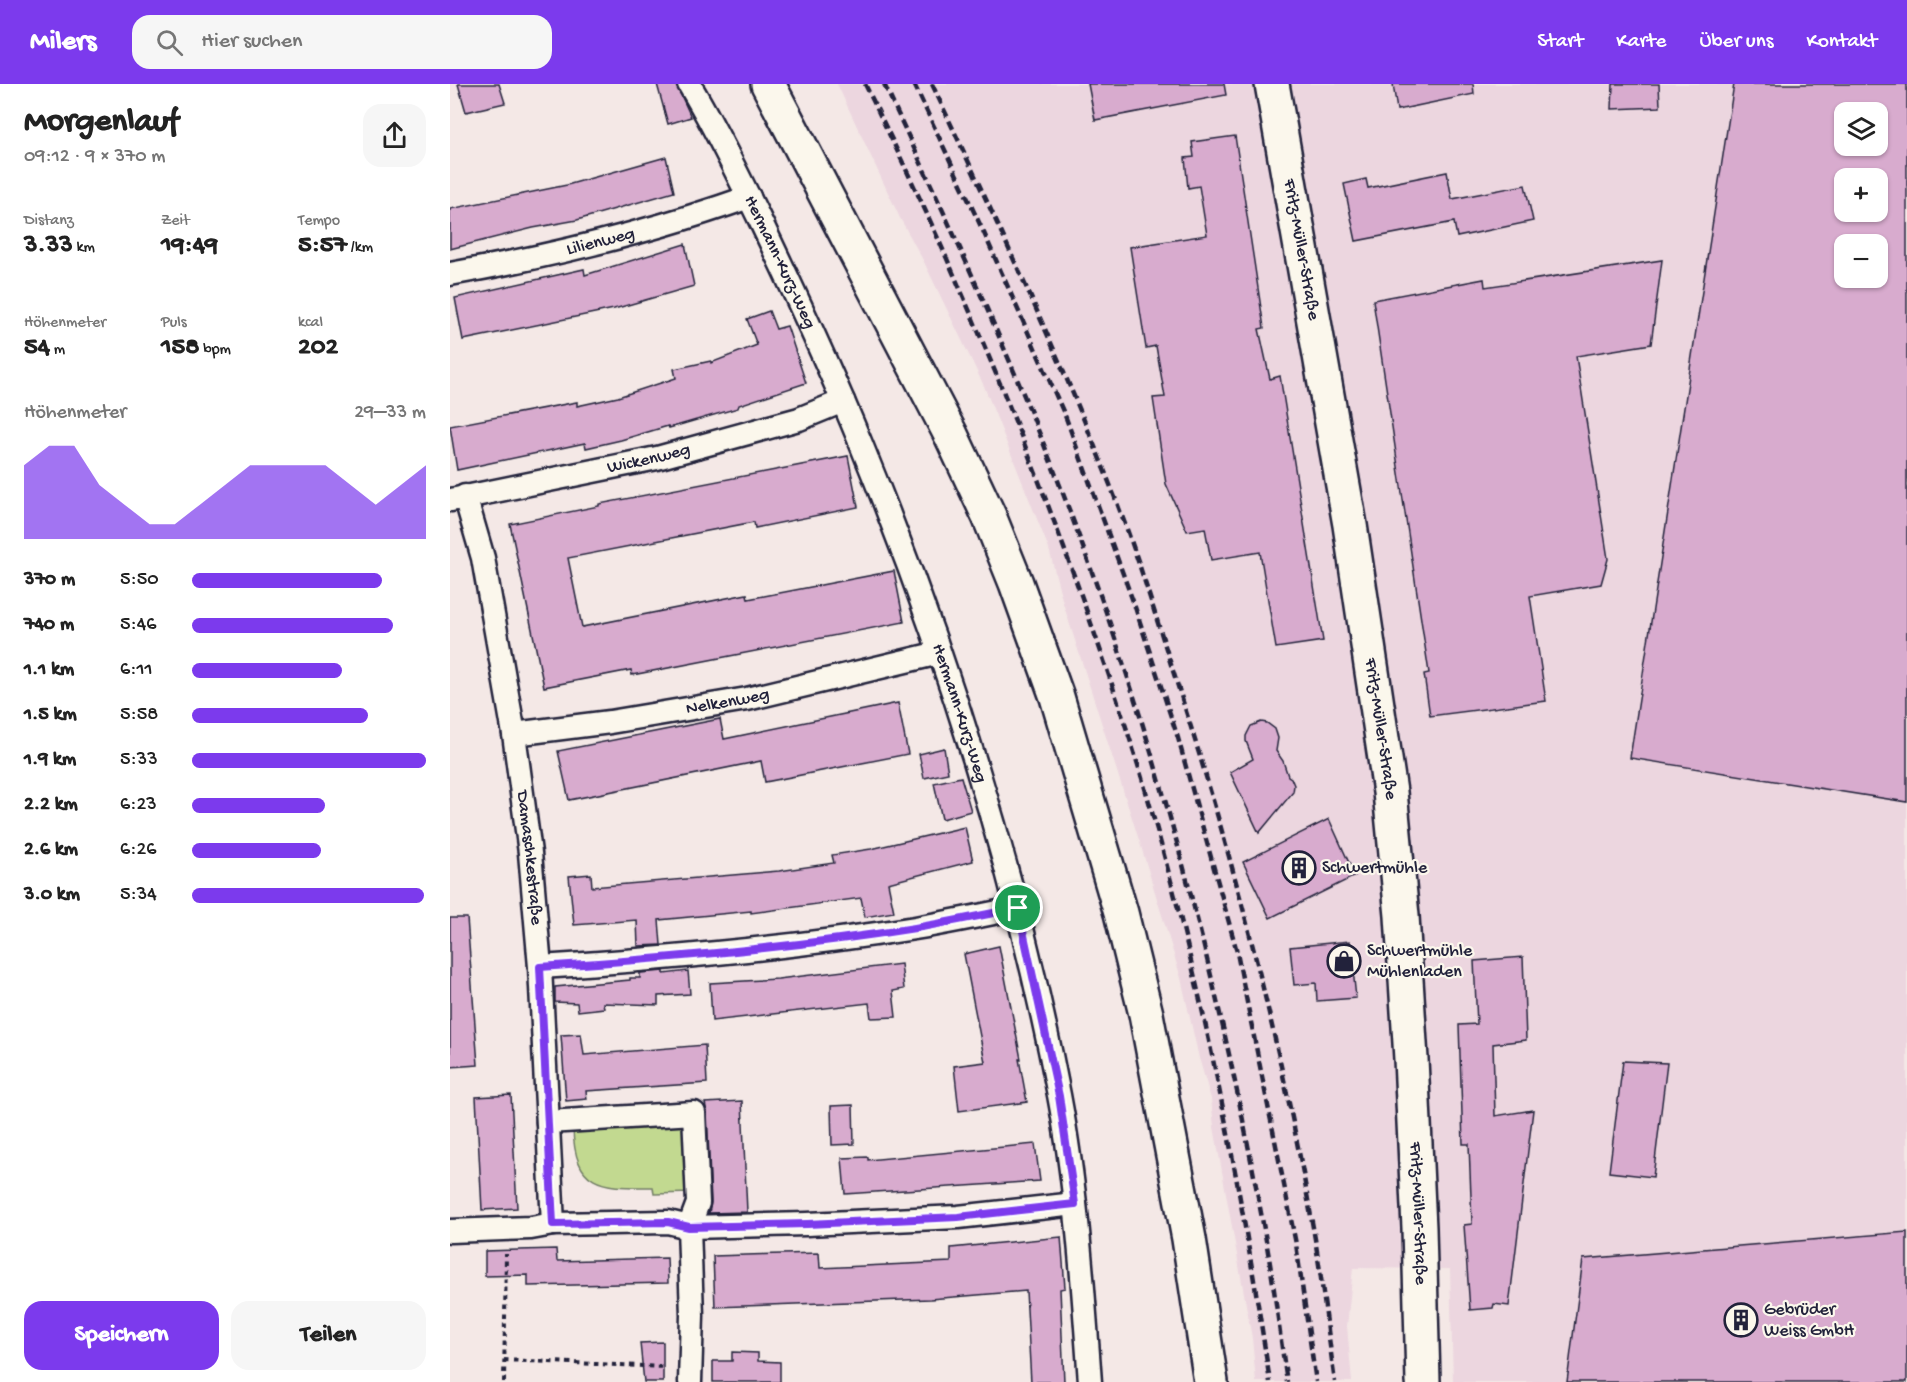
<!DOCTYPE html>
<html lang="de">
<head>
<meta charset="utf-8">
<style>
  body { margin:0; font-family:"Gochi Hand",sans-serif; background:#f6f6f6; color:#222; height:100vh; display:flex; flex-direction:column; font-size:22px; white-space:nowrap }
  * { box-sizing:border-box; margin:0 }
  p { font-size:20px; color:#767676 }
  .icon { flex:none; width:33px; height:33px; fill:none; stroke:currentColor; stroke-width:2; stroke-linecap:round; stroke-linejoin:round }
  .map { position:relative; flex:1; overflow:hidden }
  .details { display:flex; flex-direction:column; background:#fff; width:450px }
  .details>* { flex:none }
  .tools { position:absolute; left:1384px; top:18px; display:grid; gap:12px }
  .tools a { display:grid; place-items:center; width:54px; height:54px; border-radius:12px; background:#fff; box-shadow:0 2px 4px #0004; font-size:30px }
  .pin { position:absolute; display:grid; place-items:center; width:51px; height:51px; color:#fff; margin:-26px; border:3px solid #fff; border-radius:50%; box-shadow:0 2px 6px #0007 }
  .round { display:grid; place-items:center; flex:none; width:63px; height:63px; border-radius:18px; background:#f6f6f6 }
  .headline { display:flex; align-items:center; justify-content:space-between; height:102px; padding:0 24px }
  h1 { font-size:33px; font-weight:800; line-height:45px }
  .stats { display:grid; grid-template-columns:repeat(3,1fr); gap:9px; height:102px; padding:6px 24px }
  .stats div { display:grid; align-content:center }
  .stats b { font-size:26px; font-weight:800 }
  .stats small { font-size:16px; font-weight:400 }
  .stats p { font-size:16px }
  .chart { height:168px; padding:12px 24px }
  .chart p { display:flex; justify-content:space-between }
  .chart svg { width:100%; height:108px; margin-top:6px; fill:#7c3aed; opacity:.7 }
  .button { display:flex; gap:12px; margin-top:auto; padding:12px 24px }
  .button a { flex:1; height:69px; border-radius:18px; background:#7c3aed; color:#fff; font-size:24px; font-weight:800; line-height:69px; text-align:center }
  .button a+a { background:#f6f6f6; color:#222 }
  ul { padding:0 24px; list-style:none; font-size:20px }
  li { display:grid; grid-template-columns:96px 72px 1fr; align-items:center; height:45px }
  li i { height:15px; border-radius:8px; background:#7c3aed }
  header { display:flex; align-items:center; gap:36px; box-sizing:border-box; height:84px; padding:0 30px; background:#7c3aed; color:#fff }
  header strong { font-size:28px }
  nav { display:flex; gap:33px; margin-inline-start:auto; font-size:21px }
  .search { width:420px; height:54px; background:#f6f6f6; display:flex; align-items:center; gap:15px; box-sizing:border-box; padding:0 21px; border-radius:18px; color:#767676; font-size:22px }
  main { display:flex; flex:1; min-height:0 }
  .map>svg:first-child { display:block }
  .built { fill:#ecd6df; fill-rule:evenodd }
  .green { fill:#c2d990; stroke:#727e66; stroke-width:1.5 }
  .building { fill:#d8abce; stroke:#22223b; stroke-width:1.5; fill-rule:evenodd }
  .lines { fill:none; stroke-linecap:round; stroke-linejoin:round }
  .street-casing { stroke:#22223b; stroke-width:27 }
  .secondary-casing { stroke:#22223b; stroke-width:38 }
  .path { stroke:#22223b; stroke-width:4; stroke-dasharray:4.5 4.5; stroke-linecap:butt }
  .street { stroke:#fbf7ec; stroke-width:22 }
  .secondary { stroke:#fbf7ec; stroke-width:33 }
  .rail { stroke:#22223b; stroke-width:4.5; stroke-dasharray:9 4.5; stroke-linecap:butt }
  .route-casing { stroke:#fff; stroke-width:12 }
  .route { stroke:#7c3aed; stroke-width:8 }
  .labels { text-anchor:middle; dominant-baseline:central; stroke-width:4.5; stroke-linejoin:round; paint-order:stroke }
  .street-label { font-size:18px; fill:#22223b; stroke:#fbf7ec }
  .poi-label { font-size:18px; fill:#22223b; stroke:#fbf7ec; text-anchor:start }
</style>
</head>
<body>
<header>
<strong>Milers</strong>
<div class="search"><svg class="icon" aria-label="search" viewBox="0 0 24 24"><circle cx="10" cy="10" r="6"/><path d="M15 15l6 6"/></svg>Hier suchen</div>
<nav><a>Start</a><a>Karte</a><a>Über uns</a><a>Kontakt</a></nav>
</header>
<main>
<section class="details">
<div class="headline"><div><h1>Morgenlauf</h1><p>09:12 · 9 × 370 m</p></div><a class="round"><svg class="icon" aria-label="share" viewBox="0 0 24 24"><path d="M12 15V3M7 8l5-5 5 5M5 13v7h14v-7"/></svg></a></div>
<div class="stats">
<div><p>Distanz</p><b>3.33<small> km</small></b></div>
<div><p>Zeit</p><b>19:49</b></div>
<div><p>Tempo</p><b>5:57<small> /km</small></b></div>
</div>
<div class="stats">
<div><p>Höhenmeter</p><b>54<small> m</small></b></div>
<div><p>Puls</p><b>158<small> bpm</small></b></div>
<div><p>kcal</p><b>202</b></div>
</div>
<div class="chart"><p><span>Höhenmeter</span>29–33 m</p>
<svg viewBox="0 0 160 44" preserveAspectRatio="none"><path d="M0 44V14L10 6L20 6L30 22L40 30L50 38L60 38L70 30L80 22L90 14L100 14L110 14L120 14L130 22L140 30L150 22L160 14V44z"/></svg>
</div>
<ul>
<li><b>370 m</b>5:50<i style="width:81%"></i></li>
<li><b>740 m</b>5:46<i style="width:86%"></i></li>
<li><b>1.1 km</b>6:11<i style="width:64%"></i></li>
<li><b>1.5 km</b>5:58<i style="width:75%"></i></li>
<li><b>1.9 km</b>5:33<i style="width:100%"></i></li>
<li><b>2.2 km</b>6:23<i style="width:57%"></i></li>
<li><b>2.6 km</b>6:26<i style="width:55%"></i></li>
<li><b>3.0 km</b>5:34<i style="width:99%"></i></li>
</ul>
<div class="button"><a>Speichern</a><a>Teilen</a></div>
</section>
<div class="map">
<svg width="1457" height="1298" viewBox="0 0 1457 1298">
  <rect width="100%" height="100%" fill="#f4e8e6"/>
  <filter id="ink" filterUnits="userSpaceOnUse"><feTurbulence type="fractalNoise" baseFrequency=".0167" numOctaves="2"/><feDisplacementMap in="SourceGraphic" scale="12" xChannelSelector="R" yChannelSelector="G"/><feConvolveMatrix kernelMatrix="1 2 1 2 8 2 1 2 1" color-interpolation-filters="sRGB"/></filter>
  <g filter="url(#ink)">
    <!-- built -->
    <path class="built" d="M387,0H1457V1298H1003L1000,1185L903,1184L897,1242L902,1298H806L802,1254L764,1043L761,1015L749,974L731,894L690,759L613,519L599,465L534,302L474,178L450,134ZM1395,28H1428V62H1395ZM1395,94H1428V128H1395ZM1395,160H1428V194H1395Z"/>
    <!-- green -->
    <path class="green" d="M232,1040L235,1042L241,1109L204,1110L203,1103C154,1103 125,1106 123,1045Z"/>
    <!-- building -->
    <g class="building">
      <polygon points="8,0 49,0 55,19 16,28"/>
      <polygon points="207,0 226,0 241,33 218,40"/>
      <polygon points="638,0 774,0 776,11 645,36"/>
      <polygon points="943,0 1023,0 1024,10 947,26"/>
      <polygon points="1163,0 1209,0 1210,23 1162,25"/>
      <path d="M1284,0H1457V718L1180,674ZM1395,28H1428V62H1395ZM1395,94H1428V128H1395ZM1395,160H1428V194H1395Z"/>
      <polygon points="785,52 814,244 809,245 820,295 830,292 873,557 826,564 810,468 761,476 755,444 737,447 716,400 703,314 715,313 706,262 696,264 680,163 757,151 749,102 738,104 735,74 744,73 742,58"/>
      <polygon points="216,73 224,108 127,136 83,144 0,165 0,125 117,101"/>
      <polygon points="997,88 1002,115 1075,101 1083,137 1007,153 1004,138 906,157 894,100 916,95 918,104"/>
      <polygon points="235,160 244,202 164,225 13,256 5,214 134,185 135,191"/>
      <polygon points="1212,176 1201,260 1126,272 1158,475 1151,500 1080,512 1096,617 980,632 974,590 979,589 923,216 1034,195 1035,203"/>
      <polygon points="319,227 326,245 337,242 356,299 289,321 288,324 219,344 218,342 171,356 136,364 135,359 7,386 0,342 127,318 127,322 168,313 226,294 224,285 261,277 261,279 307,261 297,235"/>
      <polygon points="398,372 408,423 305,444 304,438 118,474 132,543 297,510 298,515 444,487 454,538 182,591 181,586 94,603 60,440 149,422 149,420"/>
      <polygon points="448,619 458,670 315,698 311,677 119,716 108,667 270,635 274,655"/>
      <polygon points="811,638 817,639 825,645 828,654 826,667 833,677 838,692 841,694 844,701 843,708 809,749 780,688 803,675 796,657 796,652 801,642"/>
      <polygon points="494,664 498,689 474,694 469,670"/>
      <polygon points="511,693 521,727 492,735 484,699"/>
      <polygon points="879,735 905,792 820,834 793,778"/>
      <polygon points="515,743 523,777 438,799 444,828 415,833 411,814 301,829 301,827 209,836 211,861 188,862 187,836 124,841 119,792 141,790 142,803 329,787 384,779 382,771 421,765"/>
      <polygon points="0,834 17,834 28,981 0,983"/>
      <polygon points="900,857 906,914 867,917 866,899 844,901 840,863"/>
      <polygon points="549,862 571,975 569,975 577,1018 509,1027 504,982 535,978 514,870"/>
      <polygon points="1073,873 1076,956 1043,960 1045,1032 1083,1026 1059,1222 1044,1220 1043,1224 1020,1226 1014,1141 1022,1140 1019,1060 1013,1060 1009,941 1027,940 1024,877"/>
      <polygon points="451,880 454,905 443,907 446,933 421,934 419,919 262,937 260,899 328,895"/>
      <polygon points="214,887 214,890 238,887 240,910 208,912 208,921 153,919 154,924 128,927 127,919 105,918 105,903 180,896 180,894 190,894 190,889"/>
      <polygon points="131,950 134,971 255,961 257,999 136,1007 137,1015 116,1017 111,951"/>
      <polygon points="1173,977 1217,979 1203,1093 1159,1088"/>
      <polygon points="61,1011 67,1124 32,1126 26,1013"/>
      <polygon points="292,1017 297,1128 259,1129 261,1118 257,1028 255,1019"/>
      <polygon points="403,1021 404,1060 382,1061 381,1022"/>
      <polygon points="585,1060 590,1097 395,1110 392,1074 418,1073 418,1076"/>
      <polygon points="1457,1148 1457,1298 1117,1298 1133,1175"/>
      <polygon points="611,1153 615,1204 610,1205 614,1298 581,1298 576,1207 480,1215 265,1223 263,1172 369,1169 370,1184 501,1178 501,1164"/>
      <polygon points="106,1165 107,1177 217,1174 218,1199 78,1202 78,1191 35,1192 35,1167"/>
      <polygon points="213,1258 213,1298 194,1298 190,1259"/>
      <polygon points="282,1268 308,1269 308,1277 330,1278 330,1298 263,1298 263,1277 282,1277"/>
    </g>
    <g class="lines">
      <!-- street casing -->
      <g class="street-casing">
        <g id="street">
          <path id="s1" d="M239,0C265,43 287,89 309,134C345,209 380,284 411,360C497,570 566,788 609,1011C627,1106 633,1202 640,1298"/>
          <path id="s2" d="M0,190C102,172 201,148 299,113"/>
          <path id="s3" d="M15,412L33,474L64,650L80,769L90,883L103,1140"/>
          <path id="s4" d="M1,416L207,374L349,335L393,317"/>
          <path id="s5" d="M64,650L160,638L297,615L489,569"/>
          <path d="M90,883C216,875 341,864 465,844C500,838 534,831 568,824"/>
          <polyline points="98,1038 244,1029 248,1119 239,1143 242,1231 240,1298"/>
          <polyline points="0,1147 81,1144 103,1140 218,1138 239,1143 357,1140 508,1133 625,1120"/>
        </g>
      </g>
      <!-- secondary casing -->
      <g class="secondary-casing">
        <g id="secondary">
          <polyline points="318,0 501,351 539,432 566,499 607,613 671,829 696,930 739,1155 761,1298"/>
          <path id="s6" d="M822,0L900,441L940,708L952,832L961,975L969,1144L973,1298"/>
        </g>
      </g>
      <!-- path -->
      <g class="path">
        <polyline points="54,1276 215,1283"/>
        <polyline points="54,1298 56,1170"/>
      </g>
      <!-- street -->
      <use href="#street" class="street"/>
      <!-- secondary -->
      <use href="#secondary" class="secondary"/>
      <!-- rail -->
      <g class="rail">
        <path d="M415,0C442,56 469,111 494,168C566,331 630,498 684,668C748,874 788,1085 820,1298"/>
        <path d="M434,0C503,147 571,294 627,447C713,678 774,920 817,1162C825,1207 830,1253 837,1298"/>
        <polyline points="464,0 534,149 616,334 684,520 728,654 786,864 846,1160 866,1298"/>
        <path d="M482,0C550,145 619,290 675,440C693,489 708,540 724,590C784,774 832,964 865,1155C873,1203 878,1250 885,1298"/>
      </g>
    </g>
  </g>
  <g class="lines" filter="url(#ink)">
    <!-- route casing -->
    <g class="route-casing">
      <path id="route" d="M568,824L609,1012L625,1120L508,1133L357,1140L239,1143L218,1138L103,1140L90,883C216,875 341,864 465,844C500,838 534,831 568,824Z"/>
    </g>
    <!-- route -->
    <use href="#route" class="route"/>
  </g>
  <!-- icons -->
  <defs>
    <g id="building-ring" transform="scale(1.725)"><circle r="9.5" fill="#fbf7ec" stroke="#22223b" stroke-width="1.5"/><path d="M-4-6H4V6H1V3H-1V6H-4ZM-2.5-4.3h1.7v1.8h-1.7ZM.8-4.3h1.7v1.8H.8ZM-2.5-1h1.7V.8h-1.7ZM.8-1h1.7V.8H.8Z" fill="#22223b"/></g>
    <g id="shop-ring" transform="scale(1.725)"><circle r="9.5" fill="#fbf7ec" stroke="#22223b" stroke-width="1.5"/><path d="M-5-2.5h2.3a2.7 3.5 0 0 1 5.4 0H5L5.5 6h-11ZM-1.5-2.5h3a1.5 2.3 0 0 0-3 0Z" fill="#22223b"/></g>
  </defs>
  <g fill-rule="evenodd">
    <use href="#building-ring" x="849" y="784"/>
    <use href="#shop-ring" x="894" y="877"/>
    <use href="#building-ring" x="1291" y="1236"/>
  </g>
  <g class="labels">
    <!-- street labels -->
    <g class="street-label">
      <text stroke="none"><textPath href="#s2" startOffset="154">Lilienweg</textPath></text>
      <text stroke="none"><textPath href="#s6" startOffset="168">Fritz-Müller-Straße</textPath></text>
      <text stroke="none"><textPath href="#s1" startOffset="200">Hermann-Kurz-Weg</textPath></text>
      <text stroke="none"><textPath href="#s4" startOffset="202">Wickenweg</textPath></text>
      <text stroke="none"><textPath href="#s5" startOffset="216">Nelkenweg</textPath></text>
      <text stroke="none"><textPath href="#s1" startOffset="686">Hermann-Kurz-Weg</textPath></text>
      <text stroke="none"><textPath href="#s6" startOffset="654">Fritz-Müller-Straße</textPath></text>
      <text stroke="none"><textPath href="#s3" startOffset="368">Damaschkestraße</textPath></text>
      <text stroke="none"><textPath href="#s6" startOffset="1140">Fritz-Müller-Straße</textPath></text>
    </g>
    <!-- poi labels -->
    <g class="poi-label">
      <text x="872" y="784">Schwertmühle</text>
      <text x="917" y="867">Schwertmühle<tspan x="917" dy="21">Mühlenladen</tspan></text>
      <text x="1314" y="1226">Gebrüder<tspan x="1314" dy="21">Weiss GmbH</tspan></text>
    </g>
  </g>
</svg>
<div class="tools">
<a><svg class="icon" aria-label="layers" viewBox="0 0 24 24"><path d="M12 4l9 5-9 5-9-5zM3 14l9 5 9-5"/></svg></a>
<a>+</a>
<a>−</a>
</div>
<div class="pin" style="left:568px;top:824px;background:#1e9e55"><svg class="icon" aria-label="arrive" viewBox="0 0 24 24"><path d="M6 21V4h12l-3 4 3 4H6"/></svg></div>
</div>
</main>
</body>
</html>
